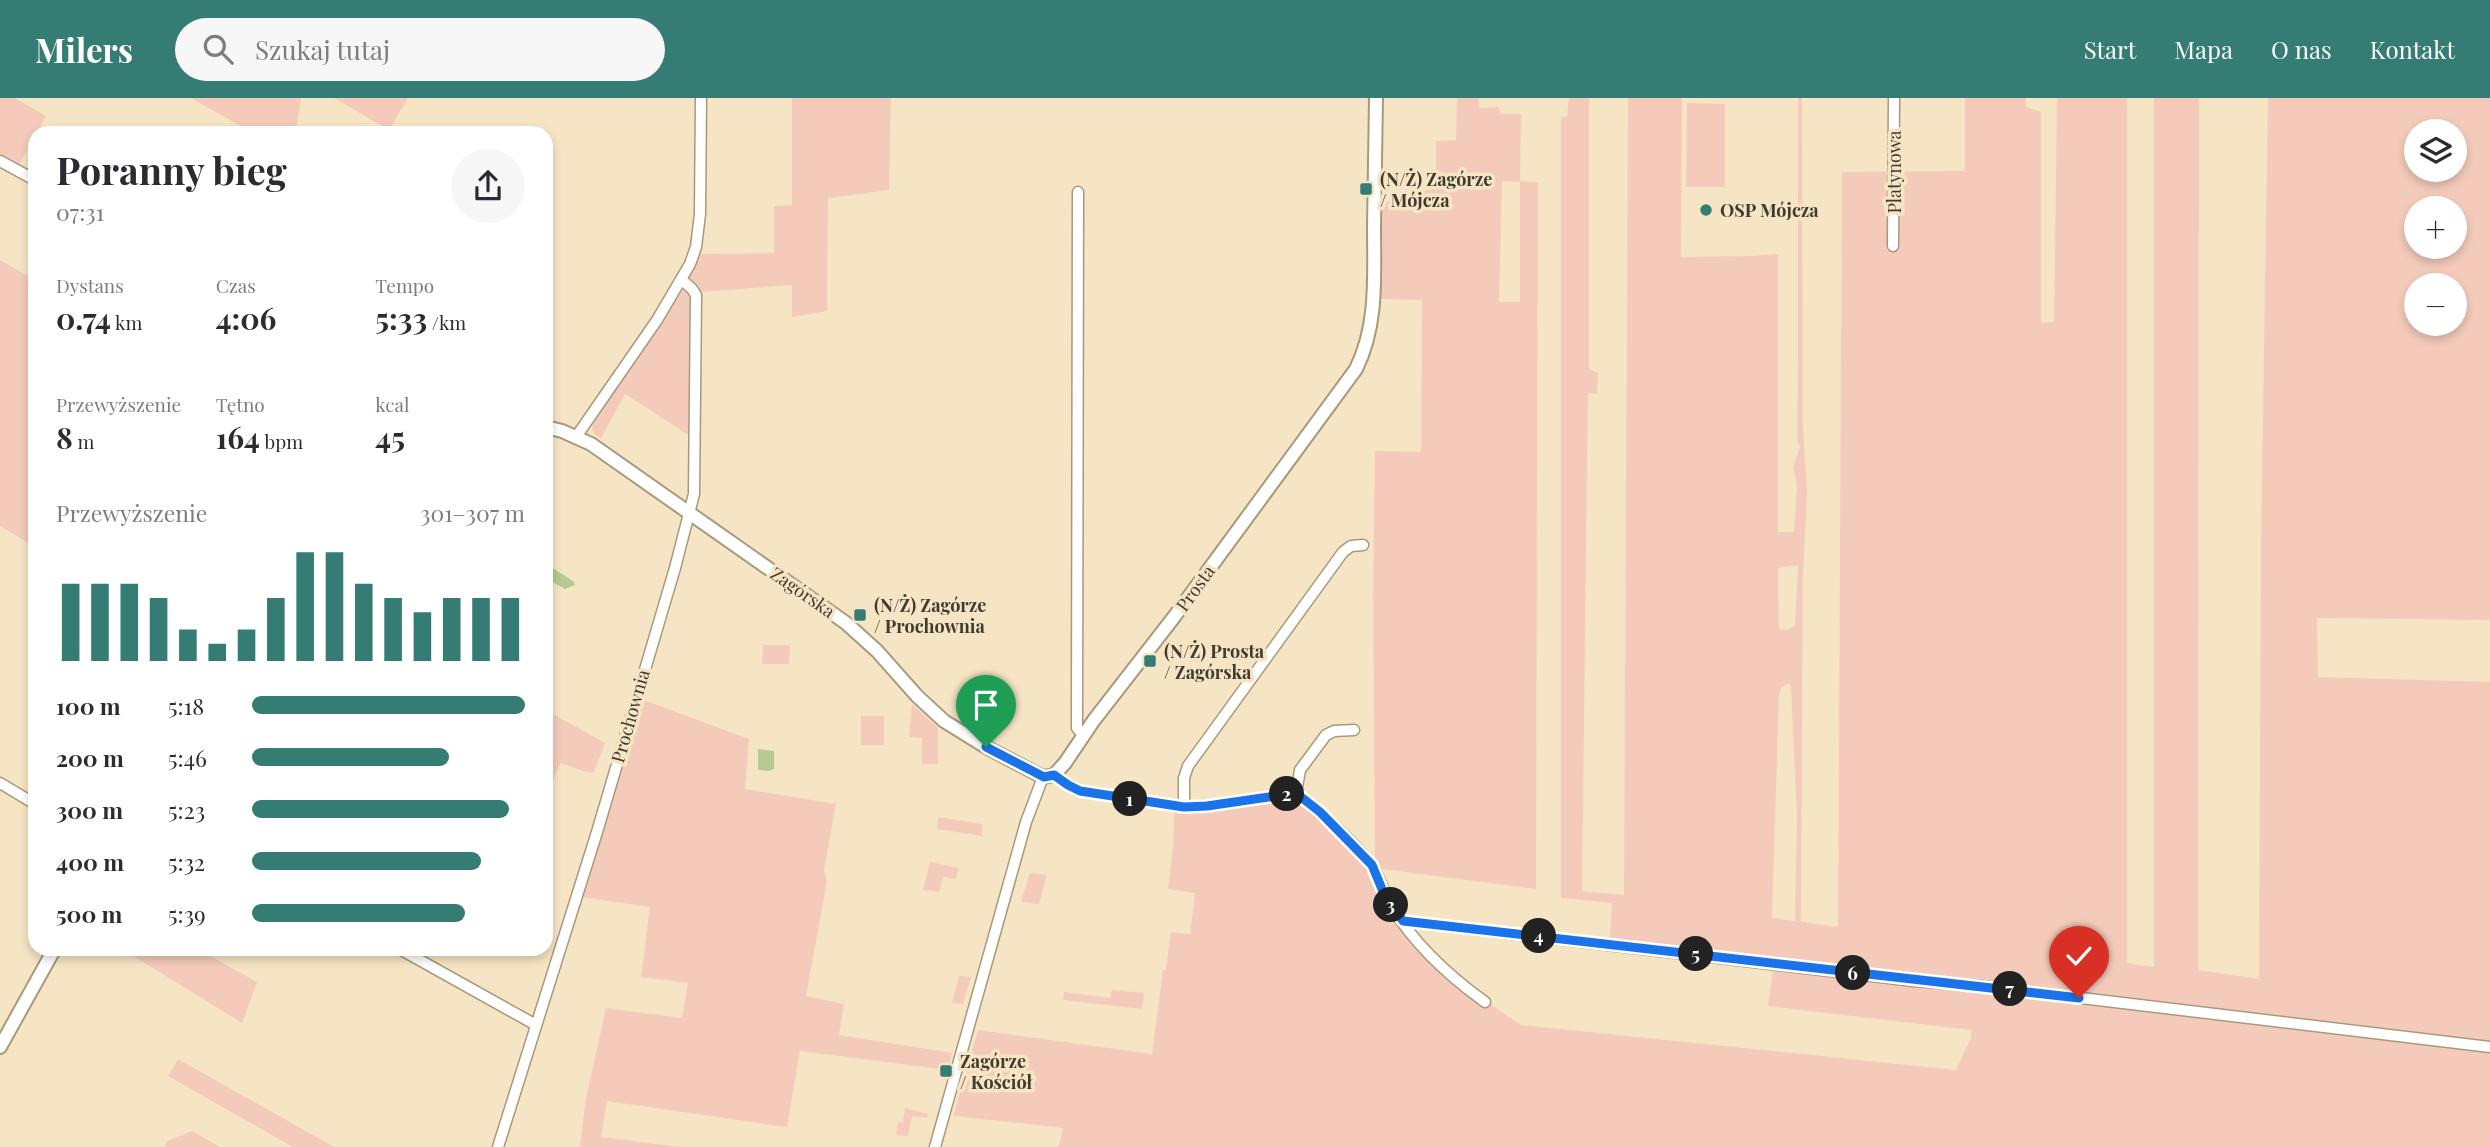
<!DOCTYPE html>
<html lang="pl">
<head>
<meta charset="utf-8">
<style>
  body { margin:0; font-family:"Playfair Display",serif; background:#f7f7f7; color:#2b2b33; height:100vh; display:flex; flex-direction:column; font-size:26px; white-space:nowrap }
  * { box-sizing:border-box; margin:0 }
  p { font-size:23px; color:#7c7c81 }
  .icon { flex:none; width:38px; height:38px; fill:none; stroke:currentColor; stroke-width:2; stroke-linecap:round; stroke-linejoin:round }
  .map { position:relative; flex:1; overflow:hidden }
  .side { position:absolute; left:28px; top:28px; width:525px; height:830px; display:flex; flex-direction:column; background:#fff; border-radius:21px; box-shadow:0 4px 10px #0003 }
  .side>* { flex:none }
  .tools { position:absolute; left:2404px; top:21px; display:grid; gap:14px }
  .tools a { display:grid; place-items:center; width:63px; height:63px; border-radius:50%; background:#fff; box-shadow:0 4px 10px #0003; font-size:35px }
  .pin { position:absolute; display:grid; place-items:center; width:60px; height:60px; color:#fff; margin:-72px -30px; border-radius:50% 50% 50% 0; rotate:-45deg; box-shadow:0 0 7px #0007 }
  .pin .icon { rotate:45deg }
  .km { position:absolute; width:35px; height:35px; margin:-18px; border-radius:50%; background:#222; color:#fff; font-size:19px; line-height:35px; text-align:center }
  .round { display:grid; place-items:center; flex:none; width:74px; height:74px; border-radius:37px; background:#f7f7f7 }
  .headline { display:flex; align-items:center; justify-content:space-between; height:119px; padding:0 28px }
  h1 { font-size:38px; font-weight:700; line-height:52px }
  .metrics { display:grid; grid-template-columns:repeat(3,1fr); gap:10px; height:119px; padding:7px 28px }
  .metrics div { display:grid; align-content:center }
  .metrics b { font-size:30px; font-weight:700 }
  .metrics small { font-size:19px; font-weight:400 }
  .metrics p { font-size:19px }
  .chart { height:196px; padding:14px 28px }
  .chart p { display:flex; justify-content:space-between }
  .chart svg { width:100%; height:126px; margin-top:7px; stroke:#357c74; stroke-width:6 }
  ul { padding:0 28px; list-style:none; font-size:23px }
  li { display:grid; grid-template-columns:112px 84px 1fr; align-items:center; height:52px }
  li i { height:18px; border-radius:9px; background:#357c74 }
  header { display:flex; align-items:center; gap:42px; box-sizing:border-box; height:98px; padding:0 35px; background:#357c74; color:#fff }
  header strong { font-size:33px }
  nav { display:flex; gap:38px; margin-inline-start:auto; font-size:24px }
  .search { width:490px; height:63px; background:#f7f7f7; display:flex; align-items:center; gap:18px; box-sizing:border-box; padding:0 24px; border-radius:38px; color:#7c7c81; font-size:26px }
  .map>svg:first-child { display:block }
  .green { fill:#f4cbbb; fill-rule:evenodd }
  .water { fill:#b6ca91 }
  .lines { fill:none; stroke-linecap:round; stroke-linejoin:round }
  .minor-casing { stroke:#a9997b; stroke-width:13 }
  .tertiary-casing { stroke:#a9997b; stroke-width:16 }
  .minor { stroke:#fff; stroke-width:10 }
  .tertiary { stroke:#fff; stroke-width:12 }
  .route-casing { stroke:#fff; stroke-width:14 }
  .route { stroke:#1a73e8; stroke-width:9 }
  .poi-dot { fill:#357c74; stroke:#f6e5c5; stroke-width:2.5 }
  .labels { text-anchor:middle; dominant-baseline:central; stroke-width:7; stroke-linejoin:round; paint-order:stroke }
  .street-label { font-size:18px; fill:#413a2e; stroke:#f6e5c5 }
  .poi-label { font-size:18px; font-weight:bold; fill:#413a2e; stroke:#f6e5c5; text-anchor:start }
</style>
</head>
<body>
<header>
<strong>Milers</strong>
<div class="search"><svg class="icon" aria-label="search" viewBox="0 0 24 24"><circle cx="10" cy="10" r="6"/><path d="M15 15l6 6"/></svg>Szukaj tutaj</div>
<nav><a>Start</a><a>Mapa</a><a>O nas</a><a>Kontakt</a></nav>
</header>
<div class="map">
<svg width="2490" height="1049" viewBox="0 0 2490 1049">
  <rect width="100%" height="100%" fill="#f6e5c5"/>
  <!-- green -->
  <g class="green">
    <polygon points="0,0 15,0 46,18 16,72 0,63"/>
    <polygon points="191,0 301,0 296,35 253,35"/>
    <polygon points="334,0 408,0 389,32"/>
    <polygon points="792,0 891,0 889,92 828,100 827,213 792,219 792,187 701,194 689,180 699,156 774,155 774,108 792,107"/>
    <path d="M1457,0H1479V10L1499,9L1500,16H1521L1520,83L1538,84L1536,791L1375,770L1373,497L1375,353L1421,354L1422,202L1379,201L1381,105L1436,90V43L1456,42ZM1502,83L1520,84V204H1499Z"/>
    <path d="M1569,0H1589V271L1598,275L1597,296L1588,295L1582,793L1624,797L1628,0H1682L1681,159L1751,158L1778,156V434H1794L1797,388L1793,369L1800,349L1797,342L1798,258V0H1802L1803,328L1807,396L1803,478L1801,822L1802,824L1838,829L1842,74L1965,73V0H2026V9L2041,14V225L2054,224L2057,0H2127V865L2154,869V0H2199L2198,872L2259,881L2261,437L2268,0H2490V522L2317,520L2318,579L2490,584V1049H1059L1063,1030L953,1018L978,932L1152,956L1163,872H1166L1171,834L1190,836L1195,795L1168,791L1173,749L1174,712L1207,714L1293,703L1301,705L1319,721L1370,773L1386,810L1436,869L1521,927L1956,972L1971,940V932L1768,908L1773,872L1609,854L1612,805L1561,800V19H1567ZM2417,33H2455V72H2417ZM2417,110H2455V149H2417ZM2417,187H2455V226H2417ZM1798,467L1795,528L1786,532L1779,531L1778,470ZM1786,586H1790L1791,592L1797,717L1795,823L1772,820L1779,598L1781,590Z"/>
    <polygon points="1687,5 1725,6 1725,89 1686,89"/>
    <polygon points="0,162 35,182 35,441 32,447 0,428"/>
    <polygon points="686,192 691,195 693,201 690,338 625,296 601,340 593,335 592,328 598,319 596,317 681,193"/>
    <polygon points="763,547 790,547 789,566 762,566"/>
    <polygon points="641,601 749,641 745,691 836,706 824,772 827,783 806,898 844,906 839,937 952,955 948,972 800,953 787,1029 607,1003 601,1039 680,1049 580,1049 586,1000 606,910 682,920 688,885 641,879 650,809 581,799"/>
    <polygon points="912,606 938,630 938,666 922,666 922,640 909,639"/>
    <polygon points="546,612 605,645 594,674 589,675 561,665 547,694"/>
    <rect x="861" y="618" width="23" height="29"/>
    <polygon points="938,719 982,726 982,738 937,731"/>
    <polygon points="930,764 959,770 956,781 943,779 939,794 923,792"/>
    <polygon points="1030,775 1047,777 1039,806 1021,804"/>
    <polygon points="122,851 198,851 257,884 242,925"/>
    <polygon points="959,878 971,879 963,906 952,905"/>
    <polygon points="1112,892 1144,895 1142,911 1063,902 1064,894 1110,900"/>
    <polygon points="178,961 334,1049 293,1049 168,978"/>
    <polygon points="905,1010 928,1016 927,1020 912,1018 908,1038 896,1037 898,1024 903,1025"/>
    <polygon points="192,1033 220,1049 164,1049 167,1043"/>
  </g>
  <!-- water -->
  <g class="water">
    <polygon points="551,469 573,483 575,487 565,491 547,481 547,477"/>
    <polygon points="758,651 774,653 774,671 769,673 758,672"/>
  </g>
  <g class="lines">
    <!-- minor casing -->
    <g class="minor-casing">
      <g id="minor">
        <polyline points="0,63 35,82"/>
        <polyline points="1078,94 1077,630 1084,638"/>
        <polyline points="1893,148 1894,0"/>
        <polyline points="576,339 657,222 690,166 696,149 700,116 701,0"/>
        <path d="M1054,677L1068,687L1080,693L1184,709L1207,708L1296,695C1322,716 1349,739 1370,765C1380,777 1383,795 1392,809C1415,847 1449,878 1485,904"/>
        <polyline points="0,685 35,706"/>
        <polyline points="1296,695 1300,672 1326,637 1334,633 1354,632"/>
        <polyline points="1184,709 1184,680 1188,668 1343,454 1351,448 1363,447"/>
        <polyline points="1403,823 1914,883 1981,888 2490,949"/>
        <polyline points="398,850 536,927"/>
        <polyline points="498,1049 597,734 675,470 694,396 696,197 692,191 682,182"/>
        <polyline points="935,1049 1026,724 1043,679"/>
      </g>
    </g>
    <!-- tertiary casing -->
    <g class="tertiary-casing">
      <g id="tertiary">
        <path d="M546,329L562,333L591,346L846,525L877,553L917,598L944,623L986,649L1043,679L1054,677L1065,665L1094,622L1174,519L1356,271C1378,227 1374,178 1374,129C1375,86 1375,43 1376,0"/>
        <polyline points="0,949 55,850"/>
      </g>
    </g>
    <!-- minor -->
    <use href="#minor" class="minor"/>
    <!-- tertiary -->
    <use href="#tertiary" class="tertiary"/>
  </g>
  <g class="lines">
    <!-- route casing -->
    <g class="route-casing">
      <polyline id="route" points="986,649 1044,679 1054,677 1068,687 1080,693 1184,709 1207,708 1296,695 1320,714 1372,767 1384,796 1403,823 2079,900"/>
    </g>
    <!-- route -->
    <use href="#route" class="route"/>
  </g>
  <!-- markers -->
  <g class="poi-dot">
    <rect x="1359" y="84" width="14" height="14" rx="3.5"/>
    <circle cx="1706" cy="112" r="7"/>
    <rect x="853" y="510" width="14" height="14" rx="3.5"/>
    <rect x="1143" y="556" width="14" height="14" rx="3.5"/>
    <rect x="939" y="966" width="14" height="14" rx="3.5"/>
  </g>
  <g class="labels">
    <!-- street labels -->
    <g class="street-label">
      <text transform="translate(1894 74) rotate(-90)">Platynowa</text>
      <text transform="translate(1195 490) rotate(-54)">Prosta</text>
      <text transform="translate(803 494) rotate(35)">Zagórska</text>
      <text transform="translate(630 618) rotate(-74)">Prochownia</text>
    </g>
    <!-- poi labels -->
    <g class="poi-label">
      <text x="1380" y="81">(N/Ż) Zagórze<tspan x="1380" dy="21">/ Mójcza</tspan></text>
      <text x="1720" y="112">OSP Mójcza</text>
      <text x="874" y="507">(N/Ż) Zagórze<tspan x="874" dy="21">/ Prochownia</tspan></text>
      <text x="1164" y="553">(N/Ż) Prosta<tspan x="1164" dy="21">/ Zagórska</tspan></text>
      <text x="960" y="963">Zagórze<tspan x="960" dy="21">/ Kościół</tspan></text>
    </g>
  </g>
</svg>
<div class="tools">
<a><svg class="icon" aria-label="layers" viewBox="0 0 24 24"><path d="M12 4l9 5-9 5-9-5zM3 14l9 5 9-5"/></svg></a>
<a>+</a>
<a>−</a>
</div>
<div class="pin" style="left:986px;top:649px;background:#1e9e55"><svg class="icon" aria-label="arrive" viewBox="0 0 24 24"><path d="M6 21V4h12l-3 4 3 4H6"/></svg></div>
<div class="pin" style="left:2079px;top:900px;background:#d93025"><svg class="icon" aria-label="check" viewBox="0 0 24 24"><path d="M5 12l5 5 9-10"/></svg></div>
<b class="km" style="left:1130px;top:701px">1</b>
<b class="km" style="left:1287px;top:696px">2</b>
<b class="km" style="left:1391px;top:807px">3</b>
<b class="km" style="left:1539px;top:838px">4</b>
<b class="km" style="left:1696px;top:856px">5</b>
<b class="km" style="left:1853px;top:875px">6</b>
<b class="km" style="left:2010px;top:891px">7</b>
<section class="side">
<div class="headline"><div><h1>Poranny bieg</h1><p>07:31</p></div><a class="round"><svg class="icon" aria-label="share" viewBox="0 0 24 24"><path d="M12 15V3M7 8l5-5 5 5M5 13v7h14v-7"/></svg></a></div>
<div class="metrics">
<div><p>Dystans</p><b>0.74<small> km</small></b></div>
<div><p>Czas</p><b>4:06</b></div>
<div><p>Tempo</p><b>5:33<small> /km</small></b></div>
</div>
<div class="metrics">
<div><p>Przewyższenie</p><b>8<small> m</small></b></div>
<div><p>Tętno</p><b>164<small> bpm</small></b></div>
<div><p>kcal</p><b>45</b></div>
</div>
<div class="chart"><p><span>Przewyższenie</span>301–307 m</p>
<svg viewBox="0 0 160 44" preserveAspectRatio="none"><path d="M5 44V17M15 44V17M25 44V17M35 44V22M45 44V33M55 44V38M65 44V33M75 44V22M85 44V6M95 44V6M105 44V17M115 44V22M125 44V27M135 44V22M145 44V22M155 44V22"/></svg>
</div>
<ul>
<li><b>100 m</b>5:18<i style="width:100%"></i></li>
<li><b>200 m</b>5:46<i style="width:72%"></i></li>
<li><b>300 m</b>5:23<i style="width:94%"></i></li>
<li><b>400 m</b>5:32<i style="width:84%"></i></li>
<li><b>500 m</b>5:39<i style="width:78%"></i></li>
</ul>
</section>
</div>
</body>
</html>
